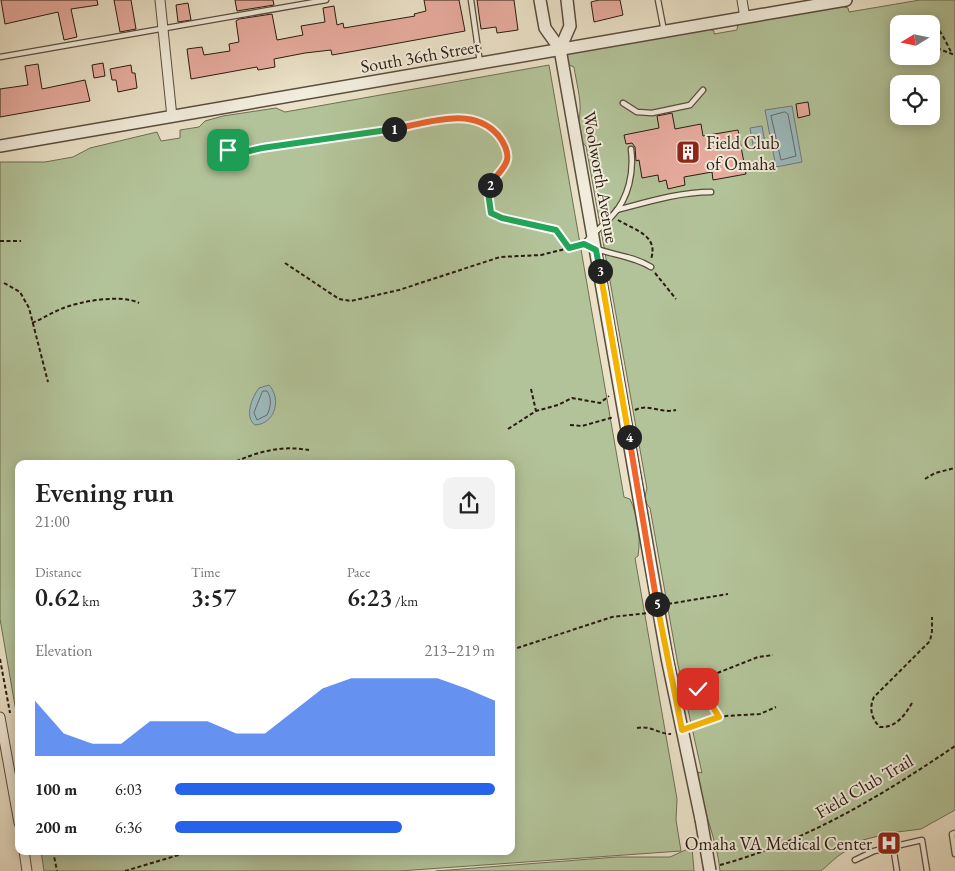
<!DOCTYPE html>
<html lang="en">
<head>
<meta charset="utf-8">
<style>
  body { margin:0; font-family:"EB Garamond",serif; background:#f2f2f2; color:#222; height:100vh; display:flex; flex-direction:column; font-size:19px; white-space:nowrap }
  * { box-sizing:border-box; margin:0 }
  p { font-size:16px; color:#767676 }
  .icon { flex:none; width:28px; height:28px; fill:none; stroke:currentColor; stroke-width:2; stroke-linecap:round; stroke-linejoin:round }
  .map { position:relative; flex:1; overflow:hidden }
  .details { position:absolute; left:15px; top:460px; width:500px; height:395px; display:flex; flex-direction:column; background:#fff; border-radius:10px; box-shadow:0 2px 12px #0003 }
  .details>* { flex:none }
  .needle { width:32px; rotate:260deg }
  .fabs { position:absolute; left:890px; top:15px; display:grid; gap:10px }
  .fabs a { display:grid; place-items:center; width:50px; height:50px; border-radius:10px; background:#fff; box-shadow:0 2px 12px #0003; font-size:25px }
  .pin { position:absolute; display:grid; place-items:center; width:42px; height:42px; color:#fff; margin:-21px; border-radius:10px; box-shadow:0 2px 8px #0006 }
  .km { position:absolute; width:25px; height:25px; margin:-12px; border-radius:50%; background:#222; color:#fff; font-size:14px; line-height:25px; text-align:center }
  .round { display:grid; place-items:center; flex:none; width:52px; height:52px; border-radius:10px; background:#f2f2f2 }
  .headline { display:flex; align-items:center; justify-content:space-between; height:85px; padding:0 20px }
  h1 { font-size:28px; font-weight:600; line-height:38px }
  .metrics { display:grid; grid-template-columns:repeat(3,1fr); gap:8px; height:85px; padding:5px 20px }
  .metrics div { display:grid; align-content:center }
  .metrics b { font-size:25px; font-weight:600 }
  .metrics small { font-size:14px; font-weight:400 }
  .metrics p { font-size:14px }
  .chart { height:140px; padding:10px 20px }
  .chart p { display:flex; justify-content:space-between }
  .chart svg { width:100%; height:90px; margin-top:5px; fill:#2563eb; opacity:.7 }
  ul { padding:0 20px; list-style:none; font-size:16px }
  li { display:grid; grid-template-columns:80px 60px 1fr; align-items:center; height:38px }
  li i { height:12px; border-radius:6px; background:#2563eb }
  .map>svg:first-child { display:block }
  .green { fill:#b3c399; stroke:#6e6f55; fill-rule:evenodd }
  .water { fill:#9cbbbf; stroke:#6e7b79 }
  .lines { fill:none; stroke-linecap:round; stroke-linejoin:round }
  .shore { stroke:#636b68; stroke-width:1 }
  .building { fill:#e8ac9f; stroke:#2a1b11 }
  .service-casing { stroke:#5a4c3e; stroke-width:7 }
  .minor-casing { stroke:#5a4c3e; stroke-width:11 }
  .tertiary-casing { stroke:#5a4c3e; stroke-width:14 }
  .path { stroke:#2a1b11; stroke-width:2; stroke-dasharray:4 2.5; stroke-linecap:butt }
  .service { stroke:#f1ecdb; stroke-width:4.5 }
  .minor { stroke:#f1ecdb; stroke-width:9 }
  .tertiary { stroke:#f1ecdb; stroke-width:11 }
  .tertiary-bridge-casing { stroke:#5a4c3e; stroke-width:14; stroke-linecap:butt }
  .tertiary-bridge { stroke:#f1ecdb; stroke-width:11 }
  .split-1-casing { stroke:#fff; stroke-width:10 }
  .split-2-casing { stroke:#fff; stroke-width:10 }
  .split-3-casing { stroke:#fff; stroke-width:10 }
  .split-4-casing { stroke:#fff; stroke-width:10 }
  .split-5-casing { stroke:#fff; stroke-width:10 }
  .split-6-casing { stroke:#fff; stroke-width:10 }
  .split-1 { stroke:#22a559; stroke-width:6 }
  .split-2 { stroke:#f0652b; stroke-width:6 }
  .split-3 { stroke:#22a559; stroke-width:6 }
  .split-4 { stroke:#f5b400; stroke-width:6 }
  .split-5 { stroke:#f0652b; stroke-width:6 }
  .split-6 { stroke:#f5b400; stroke-width:6 }
  .labels { text-anchor:middle; dominant-baseline:central; stroke-width:4; stroke-linejoin:round; paint-order:stroke }
  .street-label { font-size:18px; fill:#2a1b11; stroke:#f1ecdb }
  .poi-label { font-size:18px; fill:#2a1b11; stroke:#f1ecdb; text-anchor:start }
</style>
</head>
<body>
<div class="map">
<svg width="955" height="871" viewBox="0 0 955 871">
  <rect width="100%" height="100%" fill="#eae1c7"/>
  <filter id="stains"><feTurbulence type="fractalNoise" baseFrequency=".004" numOctaves="4"/><feColorMatrix values="0 0 0 0 .2 0 0 0 0 .09 0 0 0 0 .02 0 0 0 .5 -.17"/></filter>
  <radialGradient id="worn" r=".72"><stop offset=".6" stop-color="#630" stop-opacity="0"/><stop offset="1" stop-color="#630" stop-opacity=".3"/></radialGradient>
  <!-- green -->
  <g class="green">
    <path d="M920,0H955V810L921,829L890,833L863,840L838,856L821,871H720C717,837 700,807 698,772L702,773L678,665L650,508C645,504 644,495 647,489L586,146C574,137 579,124 580,112C581,98 576,81 574,67L569,65L566,57L570,50L705,27L714,31V34L737,30L738,22L842,6L848,8L849,12ZM899,24H931V56H899ZM899,84H931V116H899Z"/>
    <path d="M549,65L624,497L630,499C638,516 641,537 638,556L635,558L677,799L676,820L681,851L399,871H44L41,851H511V464H19V729L0,619V162H45L73,157L90,148L157,132L161,141L180,138V130L199,127L205,121L223,116L276,108L285,112Z"/>
    <polygon points="692,847 694,871 436,871 617,857 670,857"/>
  </g>
  <!-- water -->
  <g class="water">
    <polygon points="792,106 802,162 776,167 765,110"/>
    <polygon points="762,126 766,148 754,150 750,128"/>
    <path d="M269,385C282,399 275,424 255,425C244,417 252,397 259,388Z"/>
  </g>
  <g class="lines">
    <!-- shore -->
    <g class="shore">
      <polygon points="785,112 788,114 796,156 781,160 771,116"/>
      <path d="M263,391H267C272,398 271,407 267,415L257,420L254,413Z"/>
    </g>
  </g>
  <!-- building -->
  <g class="building">
    <polygon points="1,0 97,0 98,5 71,9 77,37 64,40 58,12 5,24"/>
    <polygon points="114,0 131,0 136,29 120,32"/>
    <polygon points="235,0 273,0 274,5 237,11"/>
    <polygon points="424,0 459,0 465,31 355,51 332,55 331,50 305,53 274,59 275,67 258,70 257,67 191,79 187,49 202,47 204,55 230,51 229,44 239,42 236,21 239,19 272,14 277,40 303,35 301,26 325,22 323,8 334,6 337,25 343,23 344,28 415,16 414,14 426,11"/>
    <polygon points="477,0 514,0 518,30 497,33 496,27 481,29"/>
    <polygon points="599,0 620,0 623,15 594,22 591,2"/>
    <polygon points="188,3 191,20 178,22 176,5"/>
    <polygon points="103,63 105,76 94,78 92,65"/>
    <polygon points="38,64 42,89 85,80 90,101 0,117 0,89 28,85 25,66"/>
    <polygon points="131,65 132,73 135,73 137,88 118,92 116,80 112,80 110,69"/>
    <polygon points="808,102 810,115 798,118 796,104"/>
    <polygon points="672,113 675,129 701,124 703,136 738,130 746,174 713,180 712,172 684,177 685,185 668,189 666,180 659,182 658,175 642,178 639,160 636,161 635,147 632,143 626,144 624,135 659,128 657,116"/>
  </g>
  <g class="lines">
    <!-- service casing -->
    <g class="service-casing">
      <g id="service">
        <polyline points="471,0 480,63"/>
        <polyline points="658,0 664,31"/>
        <polyline points="0,57 326,0"/>
        <polyline points="623,103 637,112 652,113 690,105 703,90"/>
        <path d="M631,149C634,172 629,198 612,216C603,226 593,233 584,244C606,255 630,254 651,267"/>
        <path d="M617,210C647,202 679,192 711,192"/>
        <polyline points="955,833 952,834 955,854"/>
        <polyline points="893,846 897,871"/>
        <polyline points="855,860 874,851 922,840 927,871"/>
      </g>
    </g>
    <!-- minor casing -->
    <g class="minor-casing">
      <g id="minor">
        <polyline points="160,0 172,117"/>
        <polyline points="742,0 745,18"/>
        <polyline points="0,717 19,823"/>
        <polyline points="24,851 27,871"/>
      </g>
    </g>
    <!-- tertiary casing -->
    <g class="tertiary-casing">
      <g id="tertiary">
        <polyline points="540,0 545,28 560,49 667,658 701,819"/>
        <polyline points="560,49 570,26 567,0"/>
        <polyline points="0,146 846,0"/>
      </g>
    </g>
    <!-- path -->
    <g class="path">
      <path d="M908,24L915,17C936,17 944,38 952,54"/>
      <polyline points="931,46 955,55"/>
      <path d="M228,150L241,153L261,148L453,119C475,116 495,123 504,145C506,150 508,155 507,160C506,165 501,169 498,173C487,187 489,196 491,213L556,230L569,248"/>
      <path d="M618,220C634,230 659,235 651,259"/>
      <polyline points="0,241 21,241"/>
      <polyline points="285,263 339,299 351,301 399,290 500,257 541,255 577,246"/>
      <polyline points="655,273 676,299"/>
      <polyline points="4,283 20,292 29,308 48,382"/>
      <path d="M32,323C42,319 51,313 61,309C80,301 121,294 139,303"/>
      <polyline points="531,389 536,411"/>
      <path d="M635,410C648,403 661,414 676,410"/>
      <polyline points="570,425 582,426 614,417"/>
      <polyline points="508,429 536,411 558,405 572,398 600,403 609,396"/>
      <path d="M230,464C257,452 279,445 309,450"/>
      <polyline points="925,479 935,473 955,468"/>
      <polyline points="668,604 728,594"/>
      <polyline points="511,650 612,617 648,613"/>
      <polyline points="0,659 10,713"/>
      <path d="M912,703C905,715 896,728 880,727C871,719 869,707 874,697L930,641L932,631V617"/>
      <path d="M719,717C714,705 695,693 697,681L758,657L773,655"/>
      <polyline points="693,725 726,716 760,714 776,707"/>
      <path d="M637,728C651,725 658,734 671,734"/>
      <polyline points="53,851 57,871"/>
      <path d="M720,865C805,842 883,795 955,746"/>
      <polyline points="125,871 192,851"/>
    </g>
    <!-- service -->
    <use href="#service" class="service"/>
    <!-- minor -->
    <use href="#minor" class="minor"/>
    <!-- tertiary -->
    <use href="#tertiary" class="tertiary"/>
    <!-- tertiary-bridge casing -->
    <g class="tertiary-bridge-casing">
      <polyline id="tertiary-bridge" points="701,819 710,871"/>
    </g>
    <!-- tertiary-bridge -->
    <use href="#tertiary-bridge" class="tertiary-bridge"/>
  </g>
  <g class="lines">
    <!-- split-1 casing -->
    <g class="split-1-casing">
      <polyline id="split-1" points="228,150 241,153 262,148 394,129"/>
    </g>
    <!-- split-2 casing -->
    <g class="split-2-casing">
      <path id="split-2" d="M394,129C428,123 472,105 498,135C503,141 509,152 507,160C505,169 494,177 490,185"/>
    </g>
    <!-- split-3 casing -->
    <g class="split-3-casing">
      <polyline id="split-3" points="490,185 488,192 491,213 502,218 556,230 569,248 584,244 596,250 600,271"/>
    </g>
    <!-- split-4 casing -->
    <g class="split-4-casing">
      <polyline id="split-4" points="600,271 629,437"/>
    </g>
    <!-- split-5 casing -->
    <g class="split-5-casing">
      <polyline id="split-5" points="629,437 657,604"/>
    </g>
    <!-- split-6 casing -->
    <g class="split-6-casing">
      <polyline id="split-6" points="657,604 682,730 719,717 711,704 698,689"/>
    </g>
    <!-- split-1 -->
    <use href="#split-1" class="split-1"/>
    <!-- split-2 -->
    <use href="#split-2" class="split-2"/>
    <!-- split-3 -->
    <use href="#split-3" class="split-3"/>
    <!-- split-4 -->
    <use href="#split-4" class="split-4"/>
    <!-- split-5 -->
    <use href="#split-5" class="split-5"/>
    <!-- split-6 -->
    <use href="#split-6" class="split-6"/>
  </g>
  <!-- icons -->
  <defs>
    <g id="building-square" transform="scale(1.25)"><rect x="-9" y="-9" width="18" height="18" rx="4" fill="#8f2418" stroke="#f1ecdb"/><path d="M-4-6H4V6H1V3H-1V6H-4ZM-2.5-4.3h1.7v1.8h-1.7ZM.8-4.3h1.7v1.8H.8ZM-2.5-1h1.7V.8h-1.7ZM.8-1h1.7V.8H.8Z" fill="#fff"/></g>
    <g id="hospital-square" transform="scale(1.25)"><rect x="-9" y="-9" width="18" height="18" rx="4" fill="#8f2418" stroke="#f1ecdb"/><path d="M-5-5h3v3.5h4V-5h3V5h-3V1.5h-4V5h-3Z" fill="#fff"/></g>
  </defs>
  <g fill-rule="evenodd">
    <use href="#building-square" x="688" y="152"/>
    <use href="#hospital-square" x="889" y="843"/>
  </g>
  <g class="labels">
    <!-- street labels -->
    <g class="street-label">
      <text transform="translate(420 56) rotate(-10)">South 36th Street</text>
      <text transform="translate(601 177) rotate(80)">Woolworth Avenue</text>
      <text transform="translate(864 786) rotate(-30)">Field Club Trail</text>
    </g>
    <!-- poi labels -->
    <g class="poi-label">
      <text x="706" y="142">Field Club<tspan x="706" dy="21">of Omaha</tspan></text>
      <text x="872" y="843" text-anchor="end">Omaha VA Medical Center</text>
    </g>
  </g>
  <rect width="100%" height="100%" filter="url(#stains)"/>
  <rect width="100%" height="100%" fill="url(#worn)"/>
</svg>
<div class="fabs">
<a><svg class="needle" viewBox="-14 -14 28 28"><path d="M0-13l5 13h-10z" fill="#e53935"/><path d="M0 13l5-13h-10z" fill="#767676"/></svg></a>
<a><svg class="icon" aria-label="locate" viewBox="0 0 24 24"><circle cx="12" cy="12" r="6"/><path d="M12 2v4M12 18v4M2 12h4M18 12h4"/></svg></a>
</div>
<div class="pin" style="left:228px;top:150px;background:#1e9e55"><svg class="icon" aria-label="arrive" viewBox="0 0 24 24"><path d="M6 21V4h12l-3 4 3 4H6"/></svg></div>
<div class="pin" style="left:698px;top:689px;background:#d93025"><svg class="icon" aria-label="check" viewBox="0 0 24 24"><path d="M5 12l5 5 9-10"/></svg></div>
<b class="km" style="left:394px;top:129px">1</b>
<b class="km" style="left:490px;top:185px">2</b>
<b class="km" style="left:600px;top:271px">3</b>
<b class="km" style="left:629px;top:437px">4</b>
<b class="km" style="left:657px;top:604px">5</b>
<section class="details">
<div class="headline"><div><h1>Evening run</h1><p>21:00</p></div><a class="round"><svg class="icon" aria-label="share" viewBox="0 0 24 24"><path d="M12 15V3M7 8l5-5 5 5M5 13v7h14v-7"/></svg></a></div>
<div class="metrics">
<div><p>Distance</p><b>0.62<small> km</small></b></div>
<div><p>Time</p><b>3:57</b></div>
<div><p>Pace</p><b>6:23<small> /km</small></b></div>
</div>
<div class="chart"><p><span>Elevation</span>213–219 m</p>
<svg viewBox="0 0 160 44" preserveAspectRatio="none"><path d="M0 44V17L10 33L20 38L30 38L40 27L50 27L60 27L70 33L80 33L90 22L100 11L110 6L120 6L130 6L140 6L150 11L160 17V44z"/></svg>
</div>
<ul>
<li><b>100 m</b>6:03<i style="width:100%"></i></li>
<li><b>200 m</b>6:36<i style="width:71%"></i></li>
</ul>
</section>
</div>
</body>
</html>
